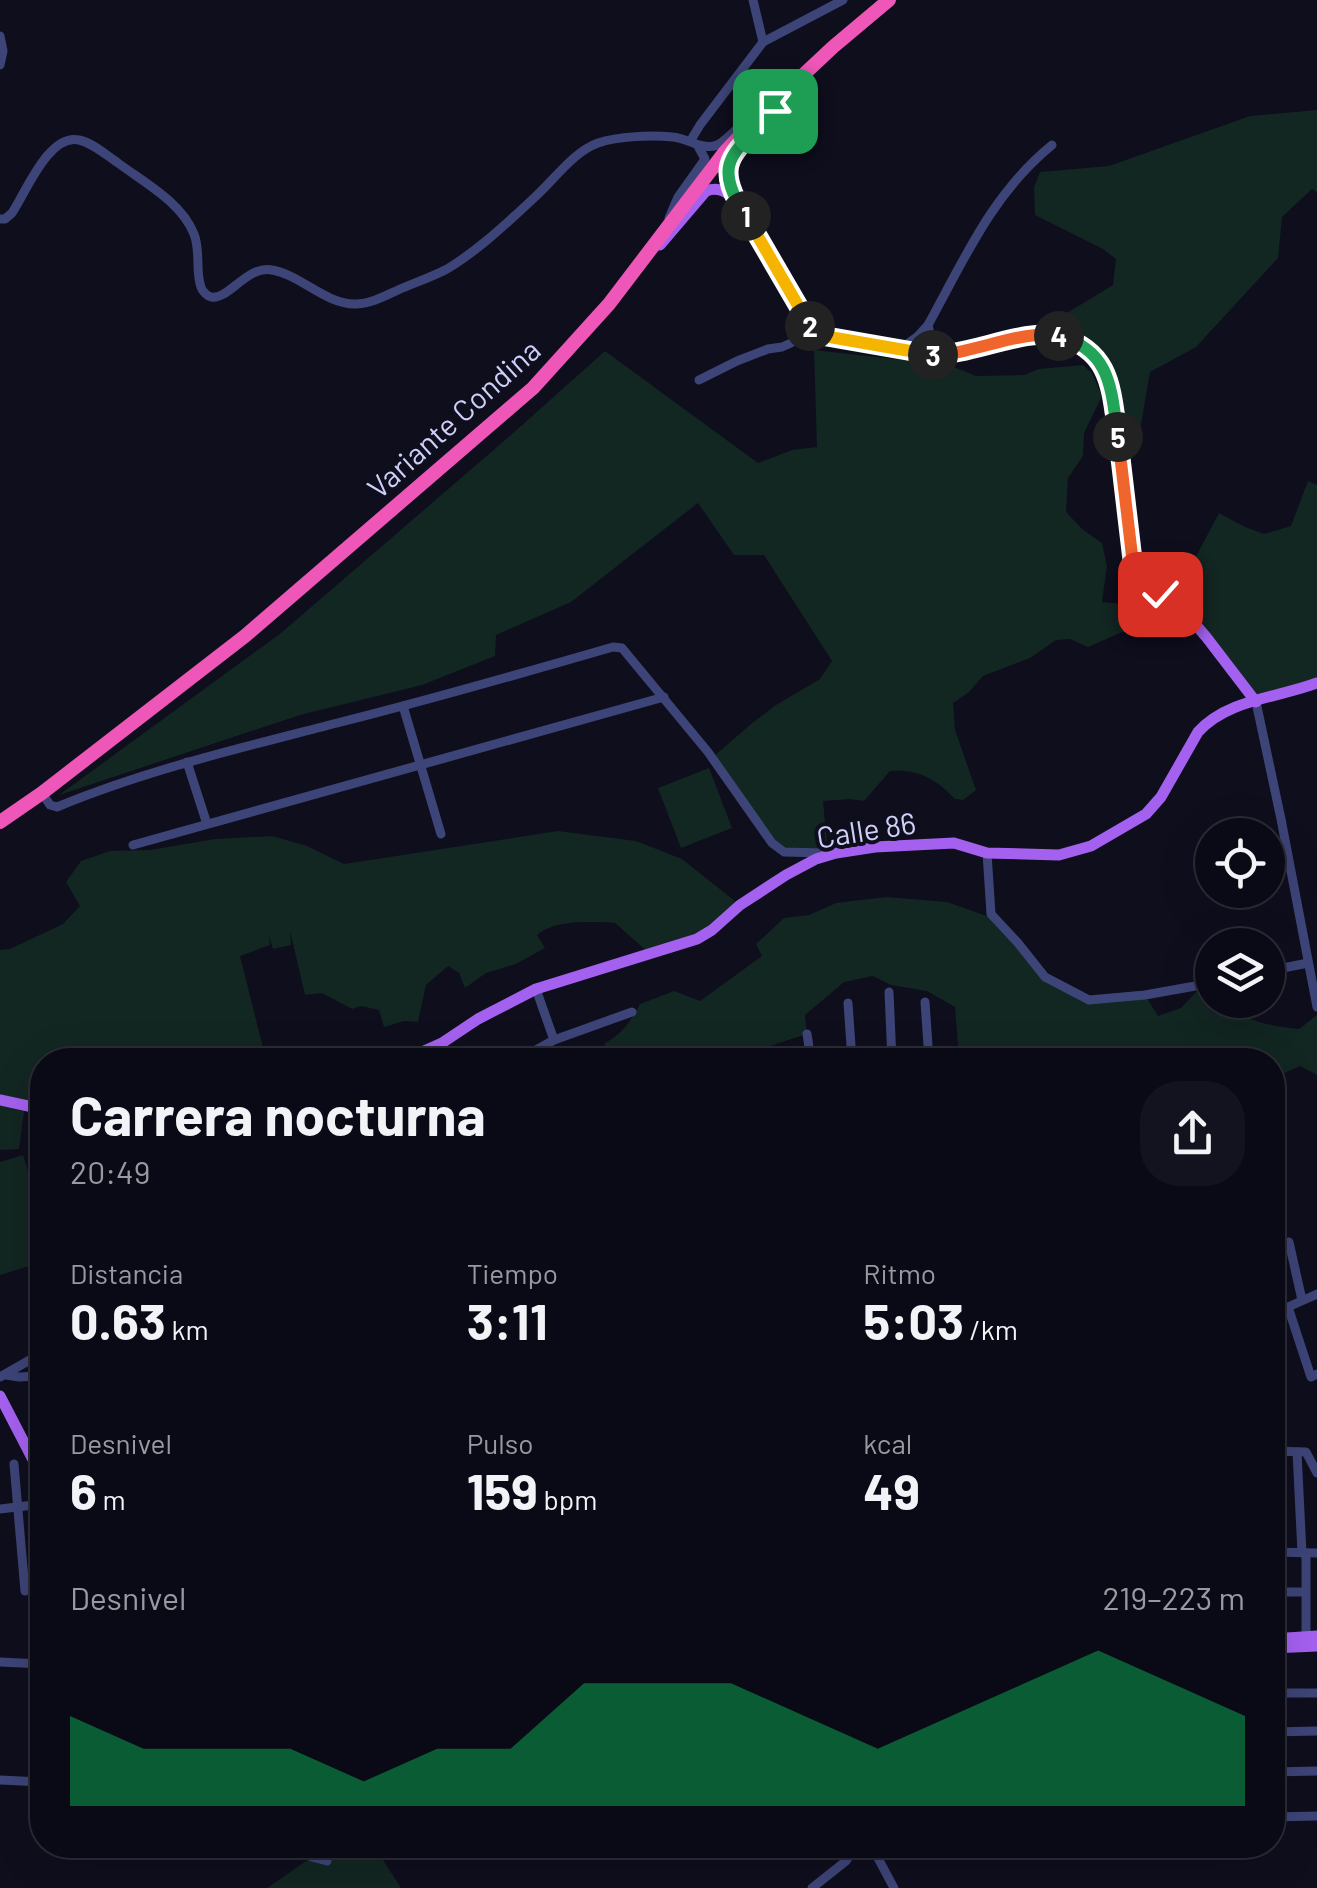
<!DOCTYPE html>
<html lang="es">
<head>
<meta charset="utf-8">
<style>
  body { margin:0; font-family:Barlow,sans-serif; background:#13131f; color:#f1f3f6; height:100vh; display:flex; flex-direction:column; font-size:38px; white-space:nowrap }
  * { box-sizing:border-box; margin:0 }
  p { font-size:32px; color:#999aa1 }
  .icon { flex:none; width:55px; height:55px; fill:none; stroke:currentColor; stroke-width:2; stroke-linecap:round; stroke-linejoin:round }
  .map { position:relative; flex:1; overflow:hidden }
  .details { position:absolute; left:30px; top:1048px; width:1255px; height:810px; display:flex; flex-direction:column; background:#0a0a16; border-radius:40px; box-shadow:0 10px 40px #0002,0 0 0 2px #2a2b35 }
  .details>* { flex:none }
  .fabs { position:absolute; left:1195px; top:818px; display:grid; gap:20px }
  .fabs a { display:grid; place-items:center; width:90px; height:90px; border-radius:50%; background:#0a0a16; box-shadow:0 10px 40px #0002,0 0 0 2px #2a2b35; font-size:50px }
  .pin { position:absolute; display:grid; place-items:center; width:85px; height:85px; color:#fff; margin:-42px; border-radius:20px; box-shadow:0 5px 15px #0006 }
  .km { position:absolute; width:50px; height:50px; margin:-25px; border-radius:50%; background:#222; color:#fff; font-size:28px; line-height:50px; text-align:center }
  .round { display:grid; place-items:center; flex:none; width:105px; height:105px; border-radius:40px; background:#13131f }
  .headline { display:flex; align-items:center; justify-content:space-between; height:170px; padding:0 40px }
  h1 { font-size:55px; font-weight:700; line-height:75px }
  .stats { display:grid; grid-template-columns:repeat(3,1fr); gap:15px; height:170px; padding:10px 40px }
  .stats div { display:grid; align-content:center }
  .stats b { font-size:50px; font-weight:700 }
  .stats small { font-size:28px; font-weight:400 }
  .stats p { font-size:28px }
  .chart { height:280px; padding:20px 40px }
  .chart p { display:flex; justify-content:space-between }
  .chart svg { width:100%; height:180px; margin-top:10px; fill:#0b8043; opacity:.7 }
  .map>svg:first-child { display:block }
  .green { fill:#122622 }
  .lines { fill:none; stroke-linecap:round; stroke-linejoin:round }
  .minor { stroke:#3d4477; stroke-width:9 }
  .major { stroke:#a461ef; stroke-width:11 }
  .highway { stroke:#ee56b7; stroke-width:14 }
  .split-1-casing { stroke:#fff; stroke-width:20 }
  .split-2-casing { stroke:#fff; stroke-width:20 }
  .split-3-casing { stroke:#fff; stroke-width:20 }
  .split-4-casing { stroke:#fff; stroke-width:20 }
  .split-5-casing { stroke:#fff; stroke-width:20 }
  .split-6-casing { stroke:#fff; stroke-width:20 }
  .split-7-casing { stroke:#fff; stroke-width:20 }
  .split-1 { stroke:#22a559; stroke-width:12 }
  .split-2 { stroke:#f5b400; stroke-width:12 }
  .split-3 { stroke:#f5b400; stroke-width:12 }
  .split-4 { stroke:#f0652b; stroke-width:12 }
  .split-5 { stroke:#22a559; stroke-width:12 }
  .split-6 { stroke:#f0652b; stroke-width:12 }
  .split-7 { stroke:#22a559; stroke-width:12 }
  .labels { text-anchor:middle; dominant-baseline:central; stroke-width:8; stroke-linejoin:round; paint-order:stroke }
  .street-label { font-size:30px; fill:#cfd0fa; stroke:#0e0e1d }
</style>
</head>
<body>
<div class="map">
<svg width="1317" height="1888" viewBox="0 0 1317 1888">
  <rect width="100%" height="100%" fill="#0e0e1d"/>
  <!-- green -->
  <g class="green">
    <polygon points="1317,110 1317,192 1312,189 1282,217 1278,258 1196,347 1150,372 1136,454 1121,460 1102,366 1079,342 1052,334 1057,319 1113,285 1116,259 1103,249 1035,215 1034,187 1040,172 1109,166 1250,116"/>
    <path d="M814,350L949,365L976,376L1024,375L1039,369L1083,365L1092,373L1102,396L1084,433L1083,456L1068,478L1066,512L1082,529L1102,543L1107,566L1102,602L1124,604L1129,626L1127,630L1088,647L1070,639L1056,640L1030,658L983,676L969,692L953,703L955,730L976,790L963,800L955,799C936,779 918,769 890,771L864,801L850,799L823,801L828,853L780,849L712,758L751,724L776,705L820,679L832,661L764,555H734L698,503L571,602L496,635L495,656L422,685L300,715L59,795L281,633L511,435L605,351L758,463L792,450L817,447Z"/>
    <polygon points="1308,481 1317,485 1317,679 1255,699 1179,605 1172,589 1180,561 1193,562 1219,513 1245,527 1264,534 1291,526"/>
    <polygon points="709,768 732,828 681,848 658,788"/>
    <path d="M558,831L636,841L682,859L740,905L719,924L649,953L615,923C591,922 556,919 537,935L545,948L516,964L486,973L465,988L459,973L448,966L426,985L418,1022L404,1021L384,1027L379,1010L361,1006L352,1009L322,993L305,995L290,931L291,945L273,949L269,935L270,945L240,956L266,1060H204L200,1051L163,1057L159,1060H42V1109L25,1105L19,1149L0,1150V950L10,949L63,924L80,906L66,882L81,861L110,851L150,850L215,839L272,836L307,846L344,864Z"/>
    <path d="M886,897L947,902L987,916L1018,943L1045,977L1084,1002L1145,995L1158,1016L1181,1008L1196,992L1212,989V1000H1220C1241,1021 1271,1026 1299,1029L1317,1015V1075L1300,1066L1273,1078L1283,1102L1278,1115L1273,1119L1272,1060H959L955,1007L927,991L891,985L873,976L844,982L805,1015L807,1034L757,1050V1060H601L605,1043C622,1034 631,1021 640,1004L674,991L700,1001L762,956L756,944L784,918L809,915L836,903Z"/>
    <polygon points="23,1155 42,1217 42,1262 0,1275 0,1162"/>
    <polygon points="374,1846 401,1888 267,1888 312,1857 327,1861 343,1852"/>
  </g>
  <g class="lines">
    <!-- minor -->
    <g class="minor">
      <polyline points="753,0 763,42"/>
      <polyline points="0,36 3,51 0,65"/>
      <polyline points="691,140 700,125 763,42 843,0"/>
      <polyline points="669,218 678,197 705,159 698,146"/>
      <path d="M0,219H5L12,213C26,192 49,133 79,140C93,143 106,155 118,163C145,183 181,202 194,234C201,252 195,271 201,287C202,291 207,296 211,297C229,300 247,265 272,270C301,275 325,304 355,304C370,304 385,296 398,290C414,283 432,277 447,269C479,250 508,222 535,197C554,180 573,152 598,143C618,136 652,135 673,137C687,138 703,151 717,145C730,139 748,115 762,106"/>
      <path d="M928,325C965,258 992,194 1052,145"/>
      <polyline points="899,350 917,337 928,325 932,342 939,355"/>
      <polyline points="699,380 737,361 768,349 782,347 791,343 808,325"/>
      <polyline points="1256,702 1281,819 1317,1007"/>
      <polyline points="403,706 441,834"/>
      <polyline points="187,762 207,824"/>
      <path d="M42,793L50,805L57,807C149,769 245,747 341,722C433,699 523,673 613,647L622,648L708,752L772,843L784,852L823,853"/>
      <polyline points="133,845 664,697"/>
      <polyline points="987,853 991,914 1018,943 1045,977 1089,1000 1145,995 1212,983"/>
      <polyline points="1268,971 1308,963"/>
      <polyline points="536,989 554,1040"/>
      <polyline points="889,992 892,1060"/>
      <polyline points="925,1002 929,1060"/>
      <polyline points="848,1003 852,1060"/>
      <polyline points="807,1034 811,1060"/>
      <polyline points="518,1060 554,1040 632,1012"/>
      <polyline points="1289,1242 1302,1300"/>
      <polyline points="1288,1307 1311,1377 1317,1374"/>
      <polyline points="1272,1317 1288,1307 1317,1294"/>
      <polyline points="6,1375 19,1377 40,1376 42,1378"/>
      <polyline points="0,1377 42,1353"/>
      <polyline points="1272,1379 1273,1382"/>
      <polyline points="1272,1451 1306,1452 1317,1473"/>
      <polyline points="1297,1452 1302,1553"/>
      <polyline points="14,1464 25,1591"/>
      <polyline points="0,1509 42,1504"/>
      <polyline points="1272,1552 1317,1553"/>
      <polyline points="1306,1553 1306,1638"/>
      <polyline points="1272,1592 1305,1592"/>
      <polyline points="0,1662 42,1664"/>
      <polyline points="1272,1693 1317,1693"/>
      <polyline points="1272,1732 1317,1731"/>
      <polyline points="1272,1772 1317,1771"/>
      <polyline points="0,1780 42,1782"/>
      <polyline points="1272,1817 1317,1816"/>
      <polyline points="302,1845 312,1857 327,1861"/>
      <polyline points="871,1845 894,1888"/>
      <polyline points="812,1888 846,1861 857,1845"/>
    </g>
    <!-- major -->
    <g class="major">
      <path d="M779,102L775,111C755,132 725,153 728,184L808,325C815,330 821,335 828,337C854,344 916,357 942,355C987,351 1068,310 1100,361C1112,380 1113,406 1117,428C1124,476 1128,524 1133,573L1144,584L1179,605L1207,638L1256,702"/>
      <path d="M660,245L706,191C717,187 723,190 733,197"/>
      <path d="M404,1060L442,1043L478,1019L536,989L697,939L712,930L740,905L786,875L816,859L836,853L875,847L954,843L987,853L1059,855L1091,846L1146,814L1161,797L1198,732C1228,699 1278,698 1317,683"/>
      <polyline points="0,1100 42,1109"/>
      <polyline points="0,1396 42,1477"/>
      <polyline points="1272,1639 1317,1636"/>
      <polyline points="1272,1648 1317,1646"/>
    </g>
    <!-- highway -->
    <polyline class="highway" points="0,822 42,793 245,636 533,388 609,304 724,153 751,124 833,47 889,0"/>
  </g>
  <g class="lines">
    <!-- split-1 casing -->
    <g class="split-1-casing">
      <path id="split-1" d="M746,216C709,160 736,152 775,111"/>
    </g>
    <!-- split-2 casing -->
    <g class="split-2-casing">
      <polyline id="split-2" points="746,216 810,326"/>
    </g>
    <!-- split-3 casing -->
    <g class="split-3-casing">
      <polyline id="split-3" points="810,326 824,336 933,355"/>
    </g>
    <!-- split-4 casing -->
    <g class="split-4-casing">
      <path id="split-4" d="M933,355C971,355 1025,328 1059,336"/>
    </g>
    <!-- split-5 casing -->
    <g class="split-5-casing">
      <path id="split-5" d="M1059,336C1112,351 1111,390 1118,437"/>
    </g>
    <!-- split-6 casing -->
    <g class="split-6-casing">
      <polyline id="split-6" points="1118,437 1133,564"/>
    </g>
    <!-- split-7 casing -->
    <g class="split-7-casing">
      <path id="split-7" d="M1133,564C1134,580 1147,586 1160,594"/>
    </g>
    <!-- split-1 -->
    <use href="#split-1" class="split-1"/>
    <!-- split-2 -->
    <use href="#split-2" class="split-2"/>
    <!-- split-3 -->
    <use href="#split-3" class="split-3"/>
    <!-- split-4 -->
    <use href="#split-4" class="split-4"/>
    <!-- split-5 -->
    <use href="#split-5" class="split-5"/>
    <!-- split-6 -->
    <use href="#split-6" class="split-6"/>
    <!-- split-7 -->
    <use href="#split-7" class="split-7"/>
  </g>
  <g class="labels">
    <!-- street labels -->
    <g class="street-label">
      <text transform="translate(453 418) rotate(-42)">Variante Condina</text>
      <text transform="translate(866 829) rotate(-9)">Calle 86</text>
    </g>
  </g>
</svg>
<div class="fabs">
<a><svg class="icon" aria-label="locate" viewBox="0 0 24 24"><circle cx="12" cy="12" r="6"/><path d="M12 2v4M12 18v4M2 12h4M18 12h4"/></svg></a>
<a><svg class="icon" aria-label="layers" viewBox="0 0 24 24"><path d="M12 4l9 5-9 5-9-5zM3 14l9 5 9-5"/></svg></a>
</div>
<div class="pin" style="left:775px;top:111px;background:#1e9e55"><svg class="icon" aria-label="arrive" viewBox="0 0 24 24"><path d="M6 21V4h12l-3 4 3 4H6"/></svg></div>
<div class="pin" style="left:1160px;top:594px;background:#d93025"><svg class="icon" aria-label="check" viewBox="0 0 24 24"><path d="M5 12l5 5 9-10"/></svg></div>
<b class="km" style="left:746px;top:216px">1</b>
<b class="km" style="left:810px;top:326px">2</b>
<b class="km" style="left:933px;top:355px">3</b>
<b class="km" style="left:1059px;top:336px">4</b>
<b class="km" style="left:1118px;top:437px">5</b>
<section class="details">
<div class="headline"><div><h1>Carrera nocturna</h1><p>20:49</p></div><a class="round"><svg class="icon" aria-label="share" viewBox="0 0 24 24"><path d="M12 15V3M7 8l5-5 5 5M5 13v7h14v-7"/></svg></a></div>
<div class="stats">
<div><p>Distancia</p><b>0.63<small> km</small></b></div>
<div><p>Tiempo</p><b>3:11</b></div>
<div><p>Ritmo</p><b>5:03<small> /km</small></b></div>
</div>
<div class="stats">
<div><p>Desnivel</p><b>6<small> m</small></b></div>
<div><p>Pulso</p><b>159<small> bpm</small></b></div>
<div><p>kcal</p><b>49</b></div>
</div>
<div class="chart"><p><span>Desnivel</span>219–223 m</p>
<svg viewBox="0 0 160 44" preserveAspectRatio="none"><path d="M0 44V22L10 30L20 30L30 30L40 38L50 30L60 30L70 14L80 14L90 14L100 22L110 30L120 22L130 14L140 6L150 14L160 22V44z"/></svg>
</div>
</section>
</div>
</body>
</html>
